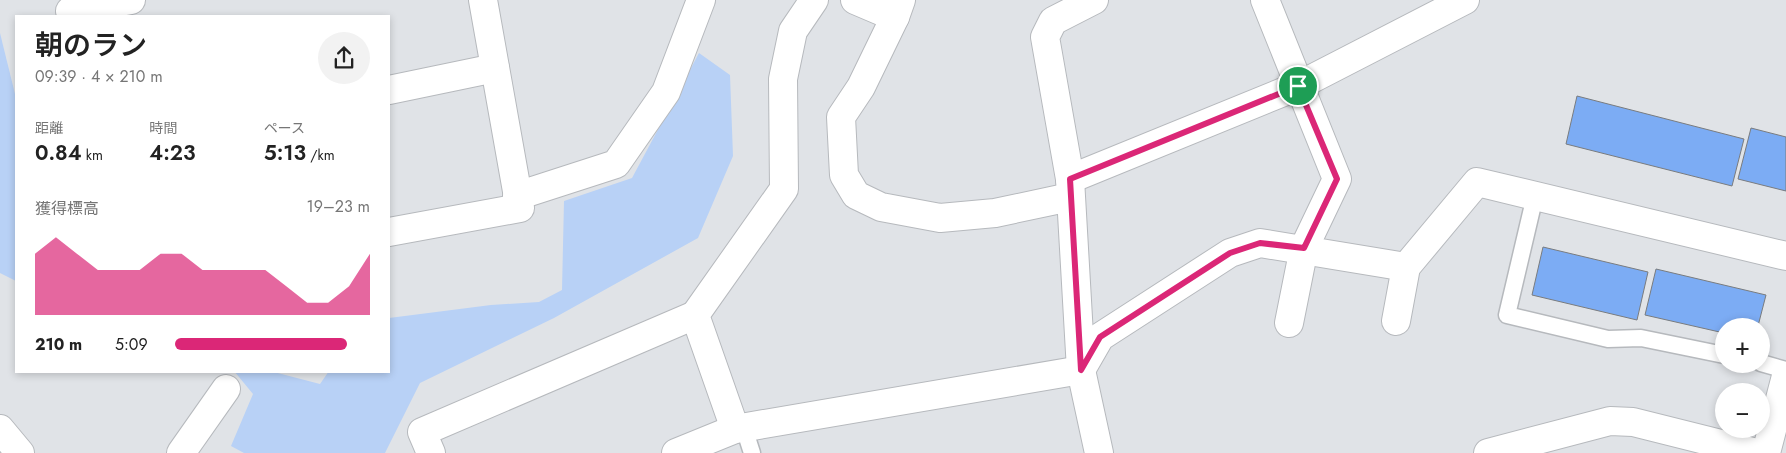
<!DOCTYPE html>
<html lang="ja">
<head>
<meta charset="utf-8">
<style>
  body { margin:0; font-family:Jost,"Noto Sans JP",sans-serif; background:#f2f2f2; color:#222; height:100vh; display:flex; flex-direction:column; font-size:19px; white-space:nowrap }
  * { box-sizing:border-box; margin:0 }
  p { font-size:16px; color:#767676 }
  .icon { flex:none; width:28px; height:28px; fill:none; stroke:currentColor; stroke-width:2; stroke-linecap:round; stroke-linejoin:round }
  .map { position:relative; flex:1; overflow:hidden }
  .sheet { position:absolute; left:15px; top:15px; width:375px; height:358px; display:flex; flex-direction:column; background:#fff; border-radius:0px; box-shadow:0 2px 8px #0003 }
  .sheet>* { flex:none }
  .controls { position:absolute; left:1715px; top:318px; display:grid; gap:10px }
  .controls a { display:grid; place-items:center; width:55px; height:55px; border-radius:50%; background:#fff; box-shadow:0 2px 8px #0003; font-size:25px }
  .pin { position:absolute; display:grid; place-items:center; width:42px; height:42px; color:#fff; margin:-21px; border:2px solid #fff; border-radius:50%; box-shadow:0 1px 5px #0007 }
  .round { display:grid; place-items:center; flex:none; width:52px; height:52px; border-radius:26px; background:#f2f2f2 }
  .overview { display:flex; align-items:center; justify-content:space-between; height:85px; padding:0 20px }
  h1 { font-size:28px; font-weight:600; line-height:38px }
  .metrics { display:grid; grid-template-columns:repeat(3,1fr); gap:8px; height:85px; padding:5px 20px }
  .metrics div { display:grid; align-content:center }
  .metrics b { font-size:21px; font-weight:600 }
  .metrics small { font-size:14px; font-weight:400 }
  .metrics p { font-size:14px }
  .chart { height:140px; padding:10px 20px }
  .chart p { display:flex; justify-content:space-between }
  .chart svg { width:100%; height:90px; margin-top:5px; fill:#db2777; opacity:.7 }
  ul { padding:0 20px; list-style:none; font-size:16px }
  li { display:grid; grid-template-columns:80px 60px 1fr; align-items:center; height:38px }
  li i { height:12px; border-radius:6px; background:#db2777 }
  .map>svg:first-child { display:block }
  .green { fill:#b8d1f6 }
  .building { fill:#7cacf4; stroke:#797c7f }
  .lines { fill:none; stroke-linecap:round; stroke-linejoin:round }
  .service-casing { stroke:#b6b9bd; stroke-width:19 }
  .minor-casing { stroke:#b6b9bd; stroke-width:30 }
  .service { stroke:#fff; stroke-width:16 }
  .minor { stroke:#fff; stroke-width:28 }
  .route-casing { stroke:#fff; stroke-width:10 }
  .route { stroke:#db2777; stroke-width:6 }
</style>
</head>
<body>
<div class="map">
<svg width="1786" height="453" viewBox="0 0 1786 453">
  <rect width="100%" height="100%" fill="#e0e3e7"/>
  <!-- green -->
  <g class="green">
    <polygon points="0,33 16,98 16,281 0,273"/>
    <polygon points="699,53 730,75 733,156 698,238 554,318 420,383 385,453 244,453 231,446 253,394 234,371 270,371 320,384 329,371 389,371 389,318 491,305 539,302 562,290 564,201 632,178"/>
  </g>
  <!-- building -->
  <g class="building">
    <polygon points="1577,96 1744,139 1732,186 1566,144"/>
    <polygon points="1751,128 1786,137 1786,191 1738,179"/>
    <polygon points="1543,247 1648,272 1637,320 1532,295"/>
    <polygon points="1656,269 1766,295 1758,326 1724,326 1724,333 1645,315"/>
  </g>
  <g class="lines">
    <!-- service casing -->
    <g class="service-casing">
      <g id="service">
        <polyline points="1535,196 1507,315 1608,339 1641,338 1724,355"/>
        <polyline points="1761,363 1786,370"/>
        <polyline points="744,428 752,453"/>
      </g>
    </g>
    <!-- minor casing -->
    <g class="minor-casing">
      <g id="minor">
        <polyline points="855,0 895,17"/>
        <polyline points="901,0 895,17 861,87 841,117 844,175 856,195 881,207 940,218 995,213 1070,197"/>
        <polyline points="1094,0 1053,21 1045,37 1070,179 1081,370 1099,453"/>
        <polyline points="1265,0 1337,179 1304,248 1289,323"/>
        <polyline points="70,11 131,0"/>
        <polyline points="389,90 495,68"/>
        <polyline points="1070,179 1298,86 1465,0"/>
        <polyline points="517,196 616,164 666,92 701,0"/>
        <polyline points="389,232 520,208 483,0"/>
        <polyline points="1396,321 1406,267 1477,182 1786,256"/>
        <polyline points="0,429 20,453"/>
        <polyline points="735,429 695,315 784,189 783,79 793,31 814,0"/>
        <polyline points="181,453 226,389"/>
        <polyline points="431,453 422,432 695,315"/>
        <polyline points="676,453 735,429 1081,370 1100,337 1230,253 1260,243 1406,267"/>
        <polyline points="1488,453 1610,421 1633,422 1757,453"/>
        <polyline points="1766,453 1786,376"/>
      </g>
    </g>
    <!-- service -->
    <use href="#service" class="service"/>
    <!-- minor -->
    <use href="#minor" class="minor"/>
  </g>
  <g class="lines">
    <!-- route casing -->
    <g class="route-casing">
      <polygon id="route" points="1298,86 1337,179 1304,248 1260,243 1230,253 1100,337 1081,370 1070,179"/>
    </g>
    <!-- route -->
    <use href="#route" class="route"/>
  </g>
</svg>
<div class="controls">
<a>+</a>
<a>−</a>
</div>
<div class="pin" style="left:1298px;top:86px;background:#1e9e55"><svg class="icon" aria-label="arrive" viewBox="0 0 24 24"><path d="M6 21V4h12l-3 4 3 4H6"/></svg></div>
<section class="sheet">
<div class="overview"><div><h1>朝のラン</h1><p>09:39 · 4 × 210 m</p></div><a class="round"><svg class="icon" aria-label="share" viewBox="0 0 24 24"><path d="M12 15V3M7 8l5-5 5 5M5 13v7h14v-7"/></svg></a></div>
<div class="metrics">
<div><p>距離</p><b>0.84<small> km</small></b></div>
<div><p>時間</p><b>4:23</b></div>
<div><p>ペース</p><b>5:13<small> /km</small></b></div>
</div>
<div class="chart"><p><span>獲得標高</span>19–23 m</p>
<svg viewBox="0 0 160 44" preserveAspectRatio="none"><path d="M0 44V14L10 6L20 14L30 22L40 22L50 22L60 14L70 14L80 22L90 22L100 22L110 22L120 30L130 38L140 38L150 30L160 14V44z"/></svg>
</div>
<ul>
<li><b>210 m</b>5:09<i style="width:88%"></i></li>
</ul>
</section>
</div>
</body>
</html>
